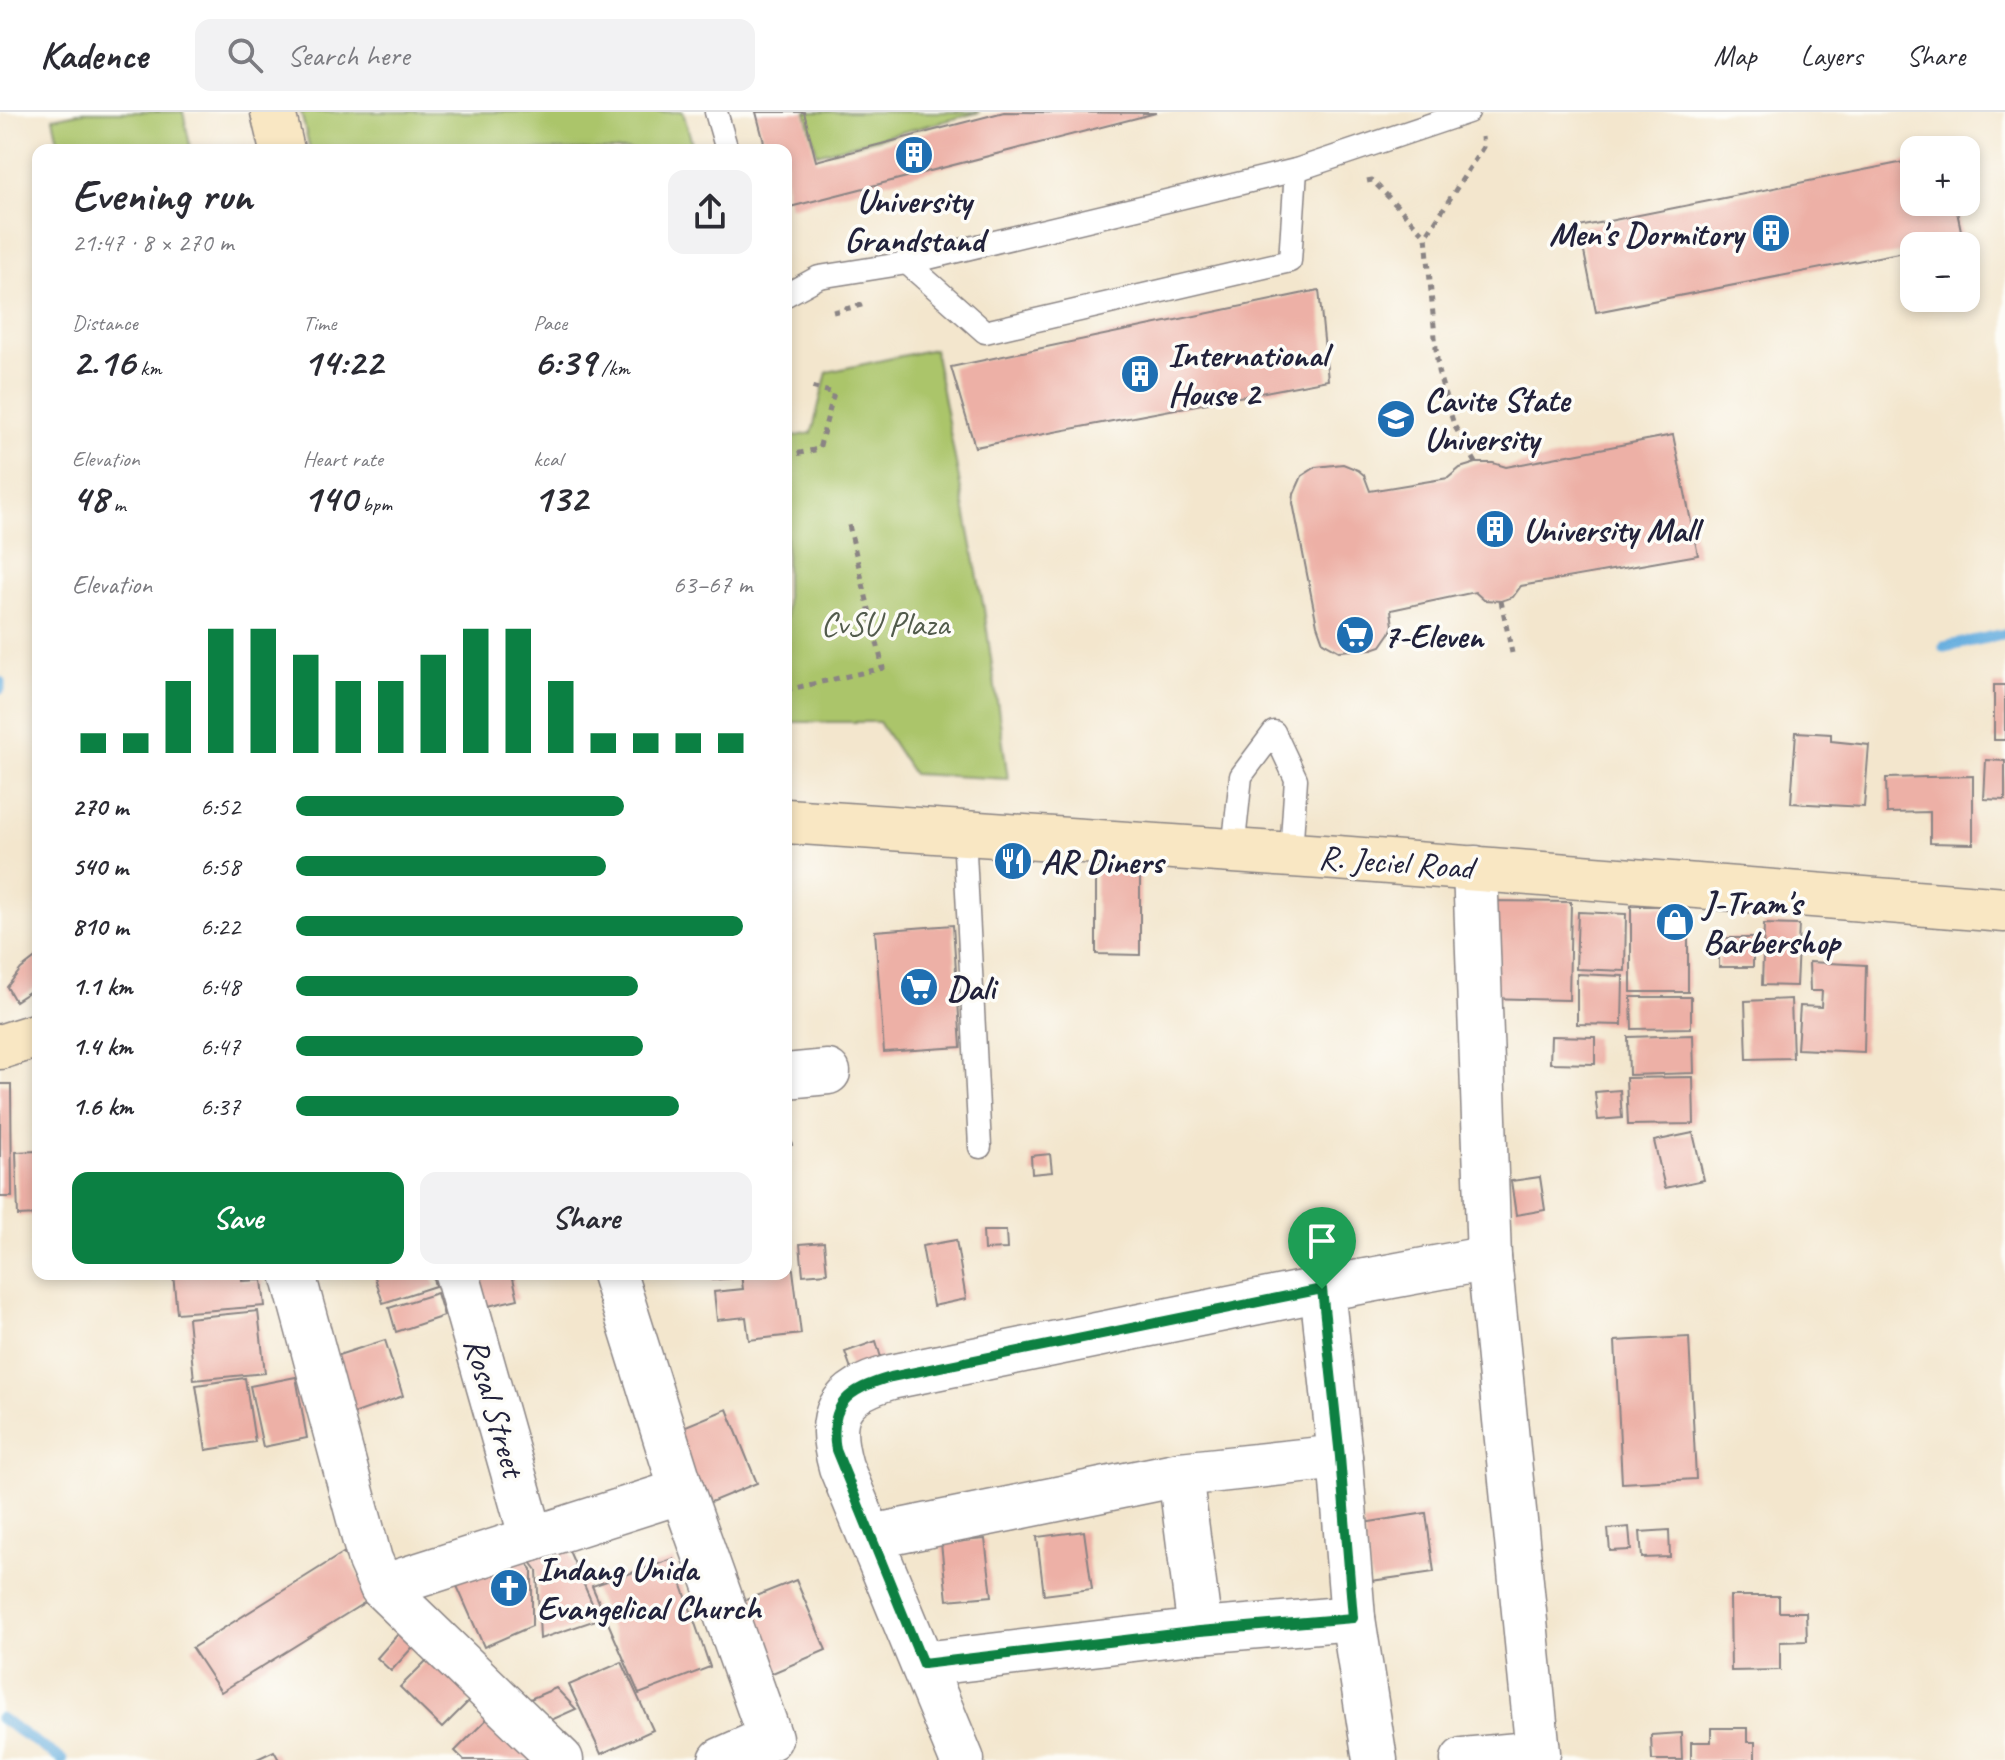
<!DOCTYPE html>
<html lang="en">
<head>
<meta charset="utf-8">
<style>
  body { margin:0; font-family:Caveat,sans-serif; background:#f2f2f3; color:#2b2b33; height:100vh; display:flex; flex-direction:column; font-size:30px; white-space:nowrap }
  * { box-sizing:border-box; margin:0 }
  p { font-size:26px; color:#7c7c81 }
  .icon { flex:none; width:44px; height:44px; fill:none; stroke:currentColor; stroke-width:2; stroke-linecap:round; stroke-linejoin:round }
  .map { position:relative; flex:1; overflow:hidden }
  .drawer { position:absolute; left:32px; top:32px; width:760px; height:1136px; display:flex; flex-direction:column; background:#fff; border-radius:16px; box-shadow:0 4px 12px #0003 }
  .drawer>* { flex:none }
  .buttons { position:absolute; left:1900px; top:24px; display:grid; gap:16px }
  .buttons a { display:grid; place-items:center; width:80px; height:80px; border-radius:16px; background:#fff; box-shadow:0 4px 12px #0003; font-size:40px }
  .pin { position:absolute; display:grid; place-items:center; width:68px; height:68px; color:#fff; margin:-82px -34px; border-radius:50% 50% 50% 0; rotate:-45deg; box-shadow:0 0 8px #0007 }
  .pin .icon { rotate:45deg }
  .round { display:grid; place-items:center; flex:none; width:84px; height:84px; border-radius:16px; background:#f2f2f3 }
  .head { display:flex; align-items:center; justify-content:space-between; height:136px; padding:0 40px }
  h1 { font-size:44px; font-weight:600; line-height:60px }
  .metrics { display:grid; grid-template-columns:repeat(3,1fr); gap:12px; height:136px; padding:8px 40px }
  .metrics div { display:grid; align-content:center }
  .metrics b { font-size:40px; font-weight:600 }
  .metrics small { font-size:22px; font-weight:400 }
  .metrics p { font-size:22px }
  .chart { height:224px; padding:16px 40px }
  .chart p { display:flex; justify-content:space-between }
  .chart svg { width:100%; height:144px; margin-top:8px; stroke:#0b8043; stroke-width:6 }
  .button { display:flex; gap:16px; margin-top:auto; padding:16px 40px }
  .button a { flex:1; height:92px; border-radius:16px; background:#0b8043; color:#fff; font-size:32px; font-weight:600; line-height:92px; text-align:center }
  .button a+a { background:#f2f2f3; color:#2b2b33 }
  ul { padding:0 40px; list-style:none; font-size:26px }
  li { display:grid; grid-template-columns:128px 96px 1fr; align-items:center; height:60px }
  li i { height:20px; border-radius:10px; background:#0b8043 }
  header { display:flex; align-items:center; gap:48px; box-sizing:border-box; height:112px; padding:0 40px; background:#fff; border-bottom:2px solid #e1e1e2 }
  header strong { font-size:38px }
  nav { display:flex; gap:44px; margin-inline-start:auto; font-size:28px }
  .search { width:560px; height:72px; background:#f2f2f3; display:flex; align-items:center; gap:20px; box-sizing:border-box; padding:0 28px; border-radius:16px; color:#7c7c81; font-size:30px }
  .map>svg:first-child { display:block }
  .green { fill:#abc56b; stroke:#667453; stroke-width:2 }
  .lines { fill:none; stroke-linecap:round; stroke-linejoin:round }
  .stream { stroke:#68afdf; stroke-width:11 }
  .building { fill:#edb0a6 }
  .lane-casing { stroke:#8a8484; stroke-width:25 }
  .street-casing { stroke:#8a8484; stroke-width:47 }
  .secondary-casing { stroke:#8a8484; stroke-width:47 }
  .path { stroke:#8a8484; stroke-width:5; stroke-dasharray:6 6; stroke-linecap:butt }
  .lane { stroke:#fff; stroke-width:22 }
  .street { stroke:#fff; stroke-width:44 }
  .secondary { stroke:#f9e7c3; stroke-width:44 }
  .route-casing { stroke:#fff; stroke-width:16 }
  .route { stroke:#0b8043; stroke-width:10 }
  .labels { text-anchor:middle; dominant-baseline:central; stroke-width:7; stroke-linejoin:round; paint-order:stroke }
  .poi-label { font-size:34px; font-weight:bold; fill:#22223b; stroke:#fdfcf7; text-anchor:start }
  .park-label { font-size:34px; fill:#525b4c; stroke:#fdfcf7 }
  .street-label { font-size:34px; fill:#22223b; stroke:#fdfcf7 }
</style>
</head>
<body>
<header>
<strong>Kadence</strong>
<div class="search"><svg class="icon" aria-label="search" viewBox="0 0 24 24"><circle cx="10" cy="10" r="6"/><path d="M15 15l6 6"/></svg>Search here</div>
<nav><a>Map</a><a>Layers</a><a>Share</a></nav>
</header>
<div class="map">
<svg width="2005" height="1648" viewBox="0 0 2005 1648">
  <rect width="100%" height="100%" fill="#fdfcf7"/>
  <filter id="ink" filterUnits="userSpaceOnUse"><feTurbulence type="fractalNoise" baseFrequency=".0125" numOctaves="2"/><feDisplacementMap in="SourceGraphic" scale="16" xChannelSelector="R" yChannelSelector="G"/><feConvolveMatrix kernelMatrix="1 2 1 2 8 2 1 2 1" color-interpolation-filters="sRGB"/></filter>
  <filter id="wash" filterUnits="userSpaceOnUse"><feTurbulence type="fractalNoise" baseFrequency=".006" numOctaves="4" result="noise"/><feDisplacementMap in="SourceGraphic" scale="32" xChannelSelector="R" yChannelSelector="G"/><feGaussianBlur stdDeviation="1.8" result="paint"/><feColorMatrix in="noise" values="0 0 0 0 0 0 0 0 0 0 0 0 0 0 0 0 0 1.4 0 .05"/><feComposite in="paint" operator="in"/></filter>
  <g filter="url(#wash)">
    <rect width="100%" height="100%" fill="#f3e6cd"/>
    <!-- green -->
    <g class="green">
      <polygon points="83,0 183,0 191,38 60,38 53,6"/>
      <polygon points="301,0 683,0 694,38 310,38"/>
      <polygon points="806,0 980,0 817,42"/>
      <polygon points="934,237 984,497 1008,667 913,662 879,610 786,610 786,326 812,321 827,260"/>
    </g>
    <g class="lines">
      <!-- stream -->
      <g class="stream">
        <polyline points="1944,535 2005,522"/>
        <polyline points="0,570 0,577"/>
        <polyline points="0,1606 62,1648"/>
      </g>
    </g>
    <g id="blocks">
      <!-- building -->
      <g class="building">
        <polygon points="756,0 804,0 816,49 1004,0 1156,1 790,95 786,81 786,38 766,38"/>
        <polygon points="1914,48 1914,90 1955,90 1963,128 1932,134 1914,134 1914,138 1596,200 1579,115"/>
        <polygon points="1319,178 1328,268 975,335 951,255"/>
        <polygon points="1673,323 1698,443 1521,474 1513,485 1501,489 1484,488 1475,480 1391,498 1393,514 1390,521 1381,534 1372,537 1339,539 1323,530 1317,513 1293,391 1294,382 1302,364 1316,355 1343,352 1358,358 1364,363 1370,379 1448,366 1460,356 1476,351 1493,351 1506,355"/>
        <rect x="1994" y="573" width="11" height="55"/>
        <polygon points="1796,620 1831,622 1831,629 1869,633 1864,695 1791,691"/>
        <polygon points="1986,648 2005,649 2005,688 1984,687"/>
        <polygon points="1973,664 1973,732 1930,731 1930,700 1887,701 1886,666"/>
        <polygon points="1096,757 1140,758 1140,843 1096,842"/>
        <polygon points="1488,789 1571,790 1569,888 1486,886"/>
        <rect x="1631" y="794" width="57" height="86"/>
        <polygon points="1578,800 1626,802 1625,859 1576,857"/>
        <polygon points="1764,812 1799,813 1796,874 1762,873"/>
        <polygon points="953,813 961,935 884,940 875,819"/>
        <rect x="1719" y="826" width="34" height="29"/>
        <polygon points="38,844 38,874 15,889 7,875 21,857"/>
        <polygon points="1809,850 1866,853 1864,940 1797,937 1800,894 1821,895 1822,879 1810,879"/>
        <polygon points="1577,862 1623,864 1622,913 1577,912"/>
        <polygon points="1631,885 1691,885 1691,916 1632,917"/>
        <polygon points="1791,887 1793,946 1747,947 1745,889"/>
        <polygon points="1693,923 1694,961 1629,963 1628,925"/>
        <polygon points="1551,924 1595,925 1595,952 1550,951"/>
        <polygon points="1693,965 1694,1012 1628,1013 1626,966"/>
        <polygon points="0,972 11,972 12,1085 0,1085"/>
        <polygon points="1620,978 1622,1006 1598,1008 1595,980"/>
        <polygon points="786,1004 792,1033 786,1034"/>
        <polygon points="1693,1021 1704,1068 1665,1076 1654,1029"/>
        <polygon points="38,1039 38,1103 18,1104 16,1040"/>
        <polygon points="1050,1042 1052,1060 1032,1062 1031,1044"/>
        <polygon points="1540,1065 1545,1098 1516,1103 1511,1069"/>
        <polygon points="983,1119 1006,1119 1007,1137 984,1138"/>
        <polygon points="956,1128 966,1187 933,1194 922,1134"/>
        <polygon points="824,1130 827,1161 803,1163 800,1132"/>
        <polygon points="790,1134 801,1222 749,1228 746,1205 717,1208 714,1180 743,1177 741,1162 786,1162 786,1135"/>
        <polygon points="173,1162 242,1162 242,1169 262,1168 265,1194 177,1201"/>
        <polygon points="374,1162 432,1162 435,1174 383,1191"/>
        <polygon points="476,1162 512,1162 518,1187 484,1195"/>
        <polygon points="711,1162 731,1162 731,1166 712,1168"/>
        <polygon points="437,1181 444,1204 396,1220 389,1196"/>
        <polygon points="258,1199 265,1261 194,1268 188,1206"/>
        <polygon points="1689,1225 1696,1367 1622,1371 1615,1229"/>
        <polygon points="385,1228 403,1284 334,1309 323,1248"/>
        <polygon points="876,1229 883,1252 853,1262 845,1240"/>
        <polygon points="296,1265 307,1326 263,1335 250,1274"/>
        <polygon points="245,1266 255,1330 206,1338 196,1273"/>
        <polygon points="727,1297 757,1371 694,1397 664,1323"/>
        <polygon points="1426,1401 1434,1460 1371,1469 1363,1411"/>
        <polygon points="1629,1415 1631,1438 1610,1439 1608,1417"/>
        <polygon points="559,1416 599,1507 540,1527 537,1458 520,1435"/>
        <polygon points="1669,1418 1670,1445 1642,1446 1640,1420"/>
        <polygon points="1084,1419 1092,1477 1044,1483 1037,1425"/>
        <polygon points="507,1426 532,1457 532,1514 484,1535 449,1456"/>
        <polygon points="985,1427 992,1484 947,1488 941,1431"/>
        <polygon points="343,1441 372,1486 221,1580 192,1536"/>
        <polygon points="673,1447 710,1555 639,1582 592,1474"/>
        <polygon points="796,1468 826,1538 768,1563 738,1491"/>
        <polygon points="1730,1484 1779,1484 1779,1500 1806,1500 1807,1529 1780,1530 1780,1558 1731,1559"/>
        <polygon points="406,1513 421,1526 391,1559 377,1546"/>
        <polygon points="435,1540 476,1582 442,1616 400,1575"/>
        <polygon points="622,1550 653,1618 601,1642 569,1573"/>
        <polygon points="556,1576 576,1597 549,1609 530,1587"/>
        <polygon points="494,1600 542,1648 464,1648 455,1639"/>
        <polygon points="1711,1616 1747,1616 1747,1630 1755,1630 1755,1648 1691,1648 1691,1630 1711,1630"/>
        <polygon points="1681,1621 1682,1648 1652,1648 1651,1623"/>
        <polygon points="274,1639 279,1648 255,1648"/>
      </g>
    </g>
  </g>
  <g filter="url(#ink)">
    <use href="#blocks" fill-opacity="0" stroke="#8a8484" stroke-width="2"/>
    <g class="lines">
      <!-- lane casing -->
      <g class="lane-casing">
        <g id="lane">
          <polyline points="716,0 727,38"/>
          <polyline points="907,151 985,220 1290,149 1296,58"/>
          <polyline points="786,183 819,165 907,151 1296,58 1468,0"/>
          <polyline points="964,721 980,1035"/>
          <polyline points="1233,739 1241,664 1274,620 1296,667 1291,742"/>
        </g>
      </g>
      <!-- street casing -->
      <g class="street-casing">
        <g id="street">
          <polyline points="786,964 828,960"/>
          <polyline points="293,1162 370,1448 382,1475 561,1648"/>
          <polyline points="457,1162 532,1427"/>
          <polyline points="614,1162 682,1379 770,1626 721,1648"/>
          <polyline points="1322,1177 1340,1345 1353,1506 1375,1648"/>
          <polyline points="1180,1362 1200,1519"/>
          <polyline points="871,1425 1180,1362 1340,1345"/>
          <polyline points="382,1475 682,1379"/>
          <polyline points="923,1552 1200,1519 1353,1506"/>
          <path d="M962,1648L841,1355C826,1302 838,1280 891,1265L1322,1177L1489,1146"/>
          <polyline points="1463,1648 1538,1641 1489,1146 1475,756"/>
        </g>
      </g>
      <!-- secondary casing -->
      <g class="secondary-casing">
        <g id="secondary">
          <polyline points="273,0 282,38"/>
          <polyline points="786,709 1337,746 2005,798"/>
          <polyline points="0,935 38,923"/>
        </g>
      </g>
      <!-- path -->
      <g class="path">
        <polyline points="1367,69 1372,68 1426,124"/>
        <polyline points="833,200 866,192"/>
        <polyline points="786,344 819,337 834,281 811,275"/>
        <polyline points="1476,351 1454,313 1438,259 1426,124 1483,35 1482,25"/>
        <polyline points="1501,489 1512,541"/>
        <polyline points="786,578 883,556 849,413"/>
      </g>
      <!-- lane -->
      <use href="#lane" class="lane"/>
      <!-- street -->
      <use href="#street" class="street"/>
      <!-- secondary -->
      <use href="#secondary" class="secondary"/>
    </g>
  </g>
  <g class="lines" filter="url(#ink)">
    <!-- route casing -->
    <g class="route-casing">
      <path id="route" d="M1322,1177L1340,1345L1353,1506L1200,1519L923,1552L836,1338C828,1291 849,1277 891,1265Z"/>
    </g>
    <!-- route -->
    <use href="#route" class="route"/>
  </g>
  <!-- icons -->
  <defs>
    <g id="building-disc" transform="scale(2)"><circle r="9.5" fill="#1f6fb2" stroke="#fdfcf7"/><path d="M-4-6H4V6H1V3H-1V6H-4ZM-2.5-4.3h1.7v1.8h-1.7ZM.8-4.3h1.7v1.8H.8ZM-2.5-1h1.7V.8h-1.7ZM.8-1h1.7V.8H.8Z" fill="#fff"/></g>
    <g id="university-disc" transform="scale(2)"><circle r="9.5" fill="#1f6fb2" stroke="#fdfcf7"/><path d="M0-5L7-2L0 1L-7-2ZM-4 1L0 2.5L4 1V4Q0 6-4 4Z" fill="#fff"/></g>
    <g id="supermarket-disc" transform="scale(2)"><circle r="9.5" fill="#1f6fb2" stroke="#fdfcf7"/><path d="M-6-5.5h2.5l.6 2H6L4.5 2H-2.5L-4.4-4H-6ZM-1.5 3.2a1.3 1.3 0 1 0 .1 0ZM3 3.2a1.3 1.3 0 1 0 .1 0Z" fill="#fff"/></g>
    <g id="restaurant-disc" transform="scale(2)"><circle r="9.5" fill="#1f6fb2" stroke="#fdfcf7"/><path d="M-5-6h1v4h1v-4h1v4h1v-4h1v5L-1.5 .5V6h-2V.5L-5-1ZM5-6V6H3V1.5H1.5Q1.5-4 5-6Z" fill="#fff"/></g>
    <g id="shop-disc" transform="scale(2)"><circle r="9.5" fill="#1f6fb2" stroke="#fdfcf7"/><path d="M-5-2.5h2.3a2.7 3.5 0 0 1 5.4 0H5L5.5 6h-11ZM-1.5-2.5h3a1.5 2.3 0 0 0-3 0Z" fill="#fff"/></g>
    <g id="church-disc" transform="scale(2)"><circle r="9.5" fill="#1f6fb2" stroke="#fdfcf7"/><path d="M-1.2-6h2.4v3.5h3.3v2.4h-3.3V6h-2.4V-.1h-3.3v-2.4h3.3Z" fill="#fff"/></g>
  </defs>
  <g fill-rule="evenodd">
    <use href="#building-disc" x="914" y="43"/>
    <use href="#building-disc" x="1771" y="121"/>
    <use href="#building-disc" x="1140" y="262"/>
    <use href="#university-disc" x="1396" y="307"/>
    <use href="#building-disc" x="1495" y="417"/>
    <use href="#supermarket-disc" x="1355" y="523"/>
    <use href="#restaurant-disc" x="1013" y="749"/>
    <use href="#shop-disc" x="1675" y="810"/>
    <use href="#supermarket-disc" x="919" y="875"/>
    <use href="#church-disc" x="509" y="1476"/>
  </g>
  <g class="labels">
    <!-- poi labels -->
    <g class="poi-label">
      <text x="914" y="88" text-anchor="middle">University<tspan x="914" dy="39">Grandstand</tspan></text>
      <text x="1743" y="121" text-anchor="end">Men's Dormitory</text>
      <text x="1168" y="242">International<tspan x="1168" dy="39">House 2</tspan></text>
      <text x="1424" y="287">Cavite State<tspan x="1424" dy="39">University</tspan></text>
      <text x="1523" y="417">University Mall</text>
      <text x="1383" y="523">7-Eleven</text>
      <text x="1041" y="749">AR Diners</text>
      <text x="1703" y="790">J-Tram's<tspan x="1703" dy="39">Barbershop</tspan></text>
      <text x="947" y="875">Dali</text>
      <text x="537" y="1456">Indang Unida<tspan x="537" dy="39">Evangelical Church</tspan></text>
    </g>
    <!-- park labels -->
    <g class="park-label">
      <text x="885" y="511">CvSU Plaza</text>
    </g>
    <!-- street labels -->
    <g class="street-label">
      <text transform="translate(1396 750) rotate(4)">R. Jeciel Road</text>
      <text transform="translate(495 1295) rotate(74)">Rosal Street</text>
    </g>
  </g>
</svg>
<div class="buttons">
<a>+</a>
<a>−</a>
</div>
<div class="pin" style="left:1322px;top:1177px;background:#1e9e55"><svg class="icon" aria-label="arrive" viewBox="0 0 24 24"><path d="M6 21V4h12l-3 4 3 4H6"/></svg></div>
<section class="drawer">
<div class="head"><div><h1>Evening run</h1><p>21:47 · 8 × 270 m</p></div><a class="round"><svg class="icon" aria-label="share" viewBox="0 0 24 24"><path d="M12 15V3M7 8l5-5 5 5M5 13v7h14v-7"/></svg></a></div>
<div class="metrics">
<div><p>Distance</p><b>2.16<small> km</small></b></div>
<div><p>Time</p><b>14:22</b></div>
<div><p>Pace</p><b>6:39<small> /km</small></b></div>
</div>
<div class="metrics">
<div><p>Elevation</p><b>48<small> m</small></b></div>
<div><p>Heart rate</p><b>140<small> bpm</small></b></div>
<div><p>kcal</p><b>132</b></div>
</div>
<div class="chart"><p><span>Elevation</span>63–67 m</p>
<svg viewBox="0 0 160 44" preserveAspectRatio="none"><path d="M5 44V38M15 44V38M25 44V22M35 44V6M45 44V6M55 44V14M65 44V22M75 44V22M85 44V14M95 44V6M105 44V6M115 44V22M125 44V38M135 44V38M145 44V38M155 44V38"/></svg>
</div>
<ul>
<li><b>270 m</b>6:52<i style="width:72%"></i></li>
<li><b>540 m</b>6:58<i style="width:68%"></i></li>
<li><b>810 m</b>6:22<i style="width:98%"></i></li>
<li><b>1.1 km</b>6:48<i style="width:75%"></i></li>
<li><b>1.4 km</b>6:47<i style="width:76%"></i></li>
<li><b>1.6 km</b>6:37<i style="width:84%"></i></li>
</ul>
<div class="button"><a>Save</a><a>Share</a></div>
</section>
</div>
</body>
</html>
